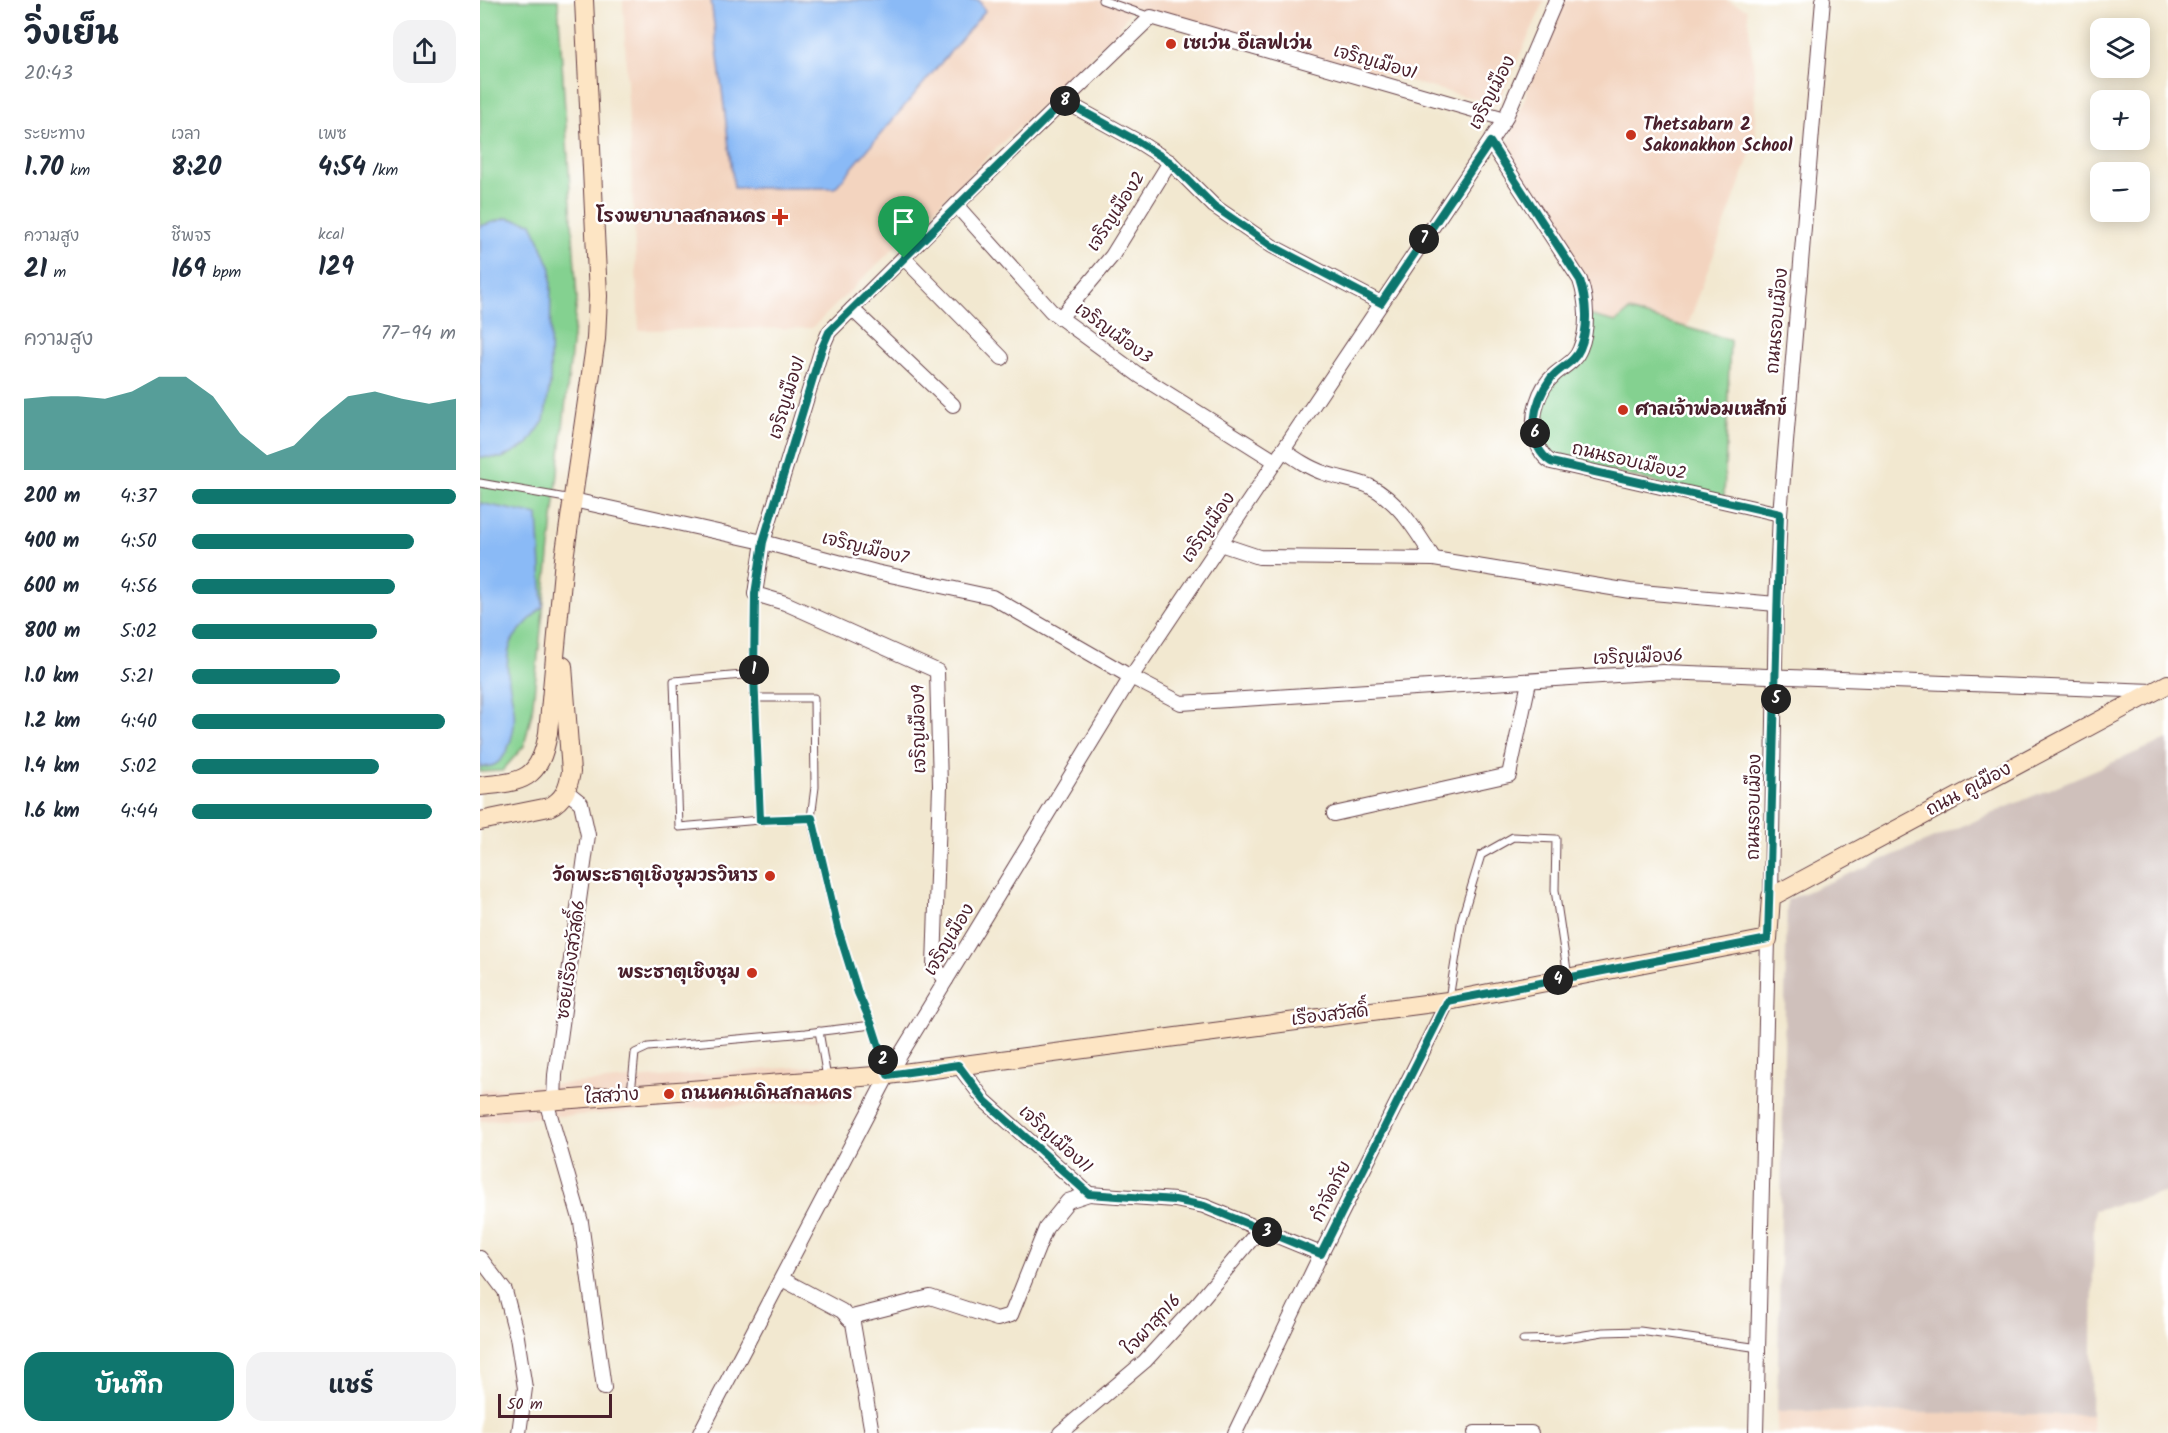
<!DOCTYPE html>
<html lang="th">
<head>
<meta charset="utf-8">
<style>
  body { margin:0; font-family:Kalam,"Playpen Sans Thai",sans-serif; background:#f2f2f3; color:#1f2937; height:100vh; display:flex; flex-direction:column; font-size:22px; white-space:nowrap }
  * { box-sizing:border-box; margin:0 }
  p { font-size:20px; color:#747a83 }
  .icon { flex:none; width:33px; height:33px; fill:none; stroke:currentColor; stroke-width:2; stroke-linecap:round; stroke-linejoin:round }
  .map { position:relative; flex:1; overflow:hidden }
  .drawer { display:flex; flex-direction:column; background:#fff; width:480px }
  .drawer>* { flex:none }
  .fabs { position:absolute; left:1610px; top:18px; display:grid; gap:12px }
  .fabs a { display:grid; place-items:center; width:60px; height:60px; border-radius:12px; background:#fff; box-shadow:0 3px 15px #0003; font-size:30px }
  .scale { position:absolute; left:18px; bottom:15px; width:114px; box-sizing:border-box; padding-left:6px; border:3px solid #4a1f2b; border-top:0; font-size:16px; line-height:21px; white-space:nowrap; color:#4a1f2b; -webkit-text-stroke:4px #fff; paint-order:stroke }
  .pin { position:absolute; display:grid; place-items:center; width:51px; height:51px; color:#fff; margin:-62px -26px; border-radius:50% 50% 50% 0; rotate:-45deg; box-shadow:0 0 6px #0007 }
  .pin .icon { rotate:45deg }
  .km { position:absolute; width:30px; height:30px; margin:-15px; border-radius:50%; background:#222; color:#fff; font-size:16px; line-height:30px; text-align:center }
  .round { display:grid; place-items:center; flex:none; width:63px; height:63px; border-radius:18px; background:#f2f2f3 }
  .summary { display:flex; align-items:center; justify-content:space-between; height:102px; padding:0 24px }
  h1 { font-size:33px; font-weight:700; line-height:45px }
  .stats { display:grid; grid-template-columns:repeat(3,1fr); gap:9px; height:102px; padding:6px 24px }
  .stats div { display:grid; align-content:center }
  .stats b { font-size:26px; font-weight:700 }
  .stats small { font-size:16px; font-weight:400 }
  .stats p { font-size:16px }
  .chart { height:168px; padding:12px 24px }
  .chart p { display:flex; justify-content:space-between }
  .chart svg { width:100%; height:108px; margin-top:6px; fill:#0f766e; opacity:.7 }
  .cta { display:flex; gap:12px; margin-top:auto; padding:12px 24px }
  .cta a { flex:1; height:69px; border-radius:18px; background:#0f766e; color:#fff; font-size:24px; font-weight:700; line-height:69px; text-align:center }
  .cta a+a { background:#f2f2f3; color:#1f2937 }
  ul { padding:0 24px; list-style:none; font-size:20px }
  li { display:grid; grid-template-columns:96px 72px 1fr; align-items:center; height:45px }
  li i { height:15px; border-radius:8px; background:#0f766e }
  main { display:flex; flex:1; min-height:0 }
  .map>svg:first-child { display:block }
  .built { fill:#f3d4bf }
  .industrial { fill:#cfc0bb }
  .green { fill:#84d190; stroke:#67785e; stroke-width:1.5 }
  .water { fill:#8abaf6; stroke:#6a6c90; stroke-width:1.5 }
  .lines { fill:none; stroke-linecap:round; stroke-linejoin:round }
  .lane-casing { stroke:#633d44; stroke-width:9 }
  .street-casing { stroke:#633d44; stroke-width:16 }
  .secondary-casing { stroke:#633d44; stroke-width:20 }
  .lane { stroke:#fff; stroke-width:7 }
  .street { stroke:#fff; stroke-width:14 }
  .secondary { stroke:#fde5c4; stroke-width:18 }
  .route-casing { stroke:#fff; stroke-width:12 }
  .route { stroke:#0f766e; stroke-width:8 }
  .poi-dot { fill:#c8321e; stroke:#fff; stroke-width:2 }
  .labels { text-anchor:middle; dominant-baseline:central; stroke-width:5; stroke-linejoin:round; paint-order:stroke }
  .poi-label { font-size:18px; font-weight:bold; fill:#4a1f2b; stroke:#fff; text-anchor:start }
  .street-label { font-size:18px; fill:#4a1f2b; stroke:#fff }
</style>
</head>
<body>
<main>
<section class="drawer">
<div class="summary"><div><h1>วิ่งเย็น</h1><p>20:43</p></div><a class="round"><svg class="icon" aria-label="share" viewBox="0 0 24 24"><path d="M12 15V3M7 8l5-5 5 5M5 13v7h14v-7"/></svg></a></div>
<div class="stats">
<div><p>ระยะทาง</p><b>1.70<small> km</small></b></div>
<div><p>เวลา</p><b>8:20</b></div>
<div><p>เพซ</p><b>4:54<small> /km</small></b></div>
</div>
<div class="stats">
<div><p>ความสูง</p><b>21<small> m</small></b></div>
<div><p>ชีพจร</p><b>169<small> bpm</small></b></div>
<div><p>kcal</p><b>129</b></div>
</div>
<div class="chart"><p><span>ความสูง</span>77–94 m</p>
<svg viewBox="0 0 160 44" preserveAspectRatio="none"><path d="M0 44V15L10 14L20 14L30 15L40 12L50 6L60 6L70 14L80 29L90 38L100 34L110 23L120 14L130 12L140 15L150 17L160 15V44z"/></svg>
</div>
<ul>
<li><b>200 m</b>4:37<i style="width:100%"></i></li>
<li><b>400 m</b>4:50<i style="width:84%"></i></li>
<li><b>600 m</b>4:56<i style="width:77%"></i></li>
<li><b>800 m</b>5:02<i style="width:70%"></i></li>
<li><b>1.0 km</b>5:21<i style="width:56%"></i></li>
<li><b>1.2 km</b>4:40<i style="width:96%"></i></li>
<li><b>1.4 km</b>5:02<i style="width:71%"></i></li>
<li><b>1.6 km</b>4:44<i style="width:91%"></i></li>
</ul>
<div class="cta"><a>บันทึก</a><a>แชร์</a></div>
</section>
<div class="map">
<svg width="1688" height="1433" viewBox="0 0 1688 1433">
  <rect width="100%" height="100%" fill="#fff"/>
  <filter id="ink" filterUnits="userSpaceOnUse"><feTurbulence type="fractalNoise" baseFrequency=".0167" numOctaves="2"/><feDisplacementMap in="SourceGraphic" scale="12" xChannelSelector="R" yChannelSelector="G"/><feConvolveMatrix kernelMatrix="1 2 1 2 8 2 1 2 1" color-interpolation-filters="sRGB"/></filter>
  <filter id="wash" filterUnits="userSpaceOnUse"><feTurbulence type="fractalNoise" baseFrequency=".008" numOctaves="4" result="noise"/><feDisplacementMap in="SourceGraphic" scale="24" xChannelSelector="R" yChannelSelector="G"/><feGaussianBlur stdDeviation="1.35" result="paint"/><feColorMatrix in="noise" values="0 0 0 0 0 0 0 0 0 0 0 0 0 0 0 0 0 1.4 0 .05"/><feComposite in="paint" operator="in"/></filter>
  <g filter="url(#wash)">
    <rect width="100%" height="100%" fill="#f2e8d0"/>
    <!-- built -->
    <g class="built">
      <polygon points="143,0 1065,0 1017,105 652,7 639,29 332,328 159,330"/>
      <polygon points="1080,0 1246,0 1267,9 1274,72 1276,138 1207,328 1149,311 1136,322 1108,315 1104,277 1025,152"/>
      <polygon points="375,1063 378,1098 0,1121 0,1090"/>
      <polygon points="1297,1411 1611,1415 1614,1433 1297,1433"/>
    </g>
    <!-- industrial -->
    <polygon class="industrial" points="1688,739 1688,1192 1614,1210 1611,1415 1297,1411 1307,900"/>
    <!-- green -->
    <g class="green">
      <polygon points="0,0 78,0 97,299 52,712 44,746 22,771 0,772"/>
      <polygon points="1149,311 1250,340 1244,498 1061,455 1053,420 1065,387 1094,360 1108,315 1136,322"/>
    </g>
    <!-- water -->
    <g class="water">
      <polygon points="231,0 499,0 505,11 355,188 254,188"/>
      <polygon points="27,218 52,223 71,269 70,384 64,421 47,445 22,458 0,457 0,226"/>
      <path d="M0,503L58,515L63,606C55,615 37,631 32,641C22,664 31,687 34,710C36,726 30,757 14,765C10,767 4,767 0,767Z"/>
    </g>
  </g>
  <g filter="url(#ink)">
    <g class="lines">
      <!-- lane casing -->
      <g class="lane-casing">
        <g id="lane">
          <polyline points="622,0 671,17"/>
          <polyline points="0,483 92,499"/>
          <polyline points="275,594 274,674 280,820 331,818 359,932 378,993 392,1025 407,1073"/>
          <polyline points="274,674 194,681 199,827 280,820"/>
          <polyline points="275,698 334,698 335,787 331,818"/>
          <polyline points="969,999 982,918 1001,855 1033,837 1076,839 1075,890 1088,977"/>
          <polyline points="339,1031 347,1078"/>
          <polyline points="151,1093 155,1053 168,1047 326,1033 392,1025"/>
          <polyline points="1043,1340 1080,1339 1123,1332 1160,1331 1279,1348"/>
        </g>
      </g>
      <!-- street casing -->
      <g class="street-casing">
        <g id="street">
          <path d="M1010,142L1100,280C1107,301 1109,328 1100,349C1095,362 1084,366 1074,375C1058,389 1051,415 1055,435C1058,446 1061,456 1071,462L1300,514"/>
          <polyline points="690,162 734,206 792,246 901,303"/>
          <polyline points="476,205 571,311 660,376 795,461"/>
          <polyline points="424,258 522,358"/>
          <polyline points="372,309 473,405"/>
          <polyline points="580,318 632,256 690,162 657,141 584,101"/>
          <path d="M803,450C816,459 829,468 844,473C858,478 875,480 889,486C919,501 937,532 954,559"/>
          <polyline points="93,500 283,542 396,572 512,597 651,677 701,703 1183,672 1673,691"/>
          <polyline points="740,544 779,557 954,559 1150,591 1296,604"/>
          <polyline points="854,814 1029,775 1049,682"/>
          <polyline points="1291,897 1296,604 1300,514 1343,0"/>
          <polyline points="466,980 454,966 460,786 457,671 305,603 275,594 283,542 342,348 349,332 476,205 671,17 1025,119"/>
          <polyline points="478,1065 505,1101 609,1194 695,1200 724,1206 841,1254"/>
          <polyline points="66,1101 101,1222 124,1388"/>
          <polyline points="74,1101 75,1075 108,835 101,803 86,791"/>
          <polyline points="0,1258 25,1291 37,1337 45,1388 39,1433"/>
          <polyline points="302,1279 362,1311 373,1323 392,1433"/>
          <polyline points="368,1318 450,1297 517,1319 531,1315 566,1228 588,1201 609,1194"/>
          <polyline points="220,1433 408,1075 651,677 1025,119 1076,0"/>
          <polyline points="580,1433 665,1361 719,1302 780,1229"/>
          <polyline points="755,1433 841,1254 968,1001"/>
          <polyline points="995,1433 1051,1433"/>
          <polyline points="1276,1433 1288,939"/>
        </g>
      </g>
      <!-- secondary casing -->
      <g class="secondary-casing">
        <g id="secondary">
          <path d="M0,786C43,782 60,780 68,733L84,559L116,339L118,296L104,0"/>
          <path d="M0,821L69,807C84,800 88,788 91,772L83,666"/>
          <polyline points="0,1106 408,1075 968,1001 1288,939 1291,897 1688,684"/>
        </g>
      </g>
      <!-- lane -->
      <use href="#lane" class="lane"/>
      <!-- street -->
      <use href="#street" class="street"/>
      <!-- secondary -->
      <use href="#secondary" class="secondary"/>
    </g>
  </g>
  <g class="lines" filter="url(#ink)">
    <!-- route casing -->
    <g class="route-casing">
      <path id="route" d="M584,101L657,141L690,162L734,206L792,246L901,303L1010,142L1100,280C1107,301 1109,328 1100,349C1094,363 1080,367 1071,378C1054,401 1043,443 1071,462L1300,514L1288,939L968,1001L841,1254L724,1206L695,1200L609,1194L505,1101L478,1065L408,1075L392,1025L378,993L359,932L332,818L280,820L274,674L275,594L283,542L342,348L349,332Z"/>
    </g>
    <!-- route -->
    <use href="#route" class="route"/>
  </g>
  <!-- markers -->
  <g class="poi-dot">
    <circle cx="691" cy="44" r="6"/>
    <circle cx="1151" cy="135" r="6"/>
    <path d="M297 208h6v6h6v6h-6v6h-6v-6h-6v-6h6z"/>
    <circle cx="1143" cy="410" r="6"/>
    <circle cx="290" cy="876" r="6"/>
    <circle cx="272" cy="973" r="6"/>
    <circle cx="189" cy="1094" r="6"/>
  </g>
  <g class="labels">
    <!-- poi labels -->
    <g class="poi-label">
      <text x="703" y="44">เซเว่น อีเลฟเว่น</text>
      <text x="1163" y="125">Thetsabarn 2<tspan x="1163" dy="21">Sakonakhon School</tspan></text>
      <text x="286" y="217" text-anchor="end">โรงพยาบาลสกลนคร</text>
      <text x="1155" y="410">ศาลเจ้าพ่อมเหสักข์</text>
      <text x="278" y="876" text-anchor="end">วัดพระธาตุเชิงชุมวรวิหาร</text>
      <text x="260" y="973" text-anchor="end">พระธาตุเชิงชุม</text>
      <text x="201" y="1094">ถนนคนเดินสกลนคร</text>
    </g>
    <!-- street labels -->
    <g class="street-label">
      <text transform="translate(895 63) rotate(16)">เจริญเมือง1</text>
      <text transform="translate(1013 93) rotate(-63)">เจริญเมือง</text>
      <text transform="translate(637 212) rotate(-57)">เจริญเมือง2</text>
      <text transform="translate(1298 321) rotate(-85)">ถนนรอบเมือง</text>
      <text transform="translate(633 334) rotate(36)">เจริญเมือง3</text>
      <text transform="translate(308 398) rotate(-73)">เจริญเมือง1</text>
      <text transform="translate(1149 462) rotate(13)">ถนนรอบเมือง2</text>
      <text transform="translate(729 528) rotate(-56)">เจริญเมือง</text>
      <text transform="translate(385 549) rotate(14)">เจริญเมือง7</text>
      <text transform="translate(1158 658) rotate(-2)">เจริญเมือง6</text>
      <text transform="translate(440 729) rotate(-91)">เจริญเมือง9</text>
      <text transform="translate(1489 790) rotate(-28)">ถนน คูเมือง</text>
      <text transform="translate(1275 807) rotate(-89)">ถนนรอบเมือง</text>
      <text transform="translate(470 940) rotate(-59)">เจริญเมือง</text>
      <text transform="translate(92 960) rotate(-82)">ซอยเรืองสวัสดิ์6</text>
      <text transform="translate(850 1016) rotate(-7)">เรืองสวัสดิ์</text>
      <text transform="translate(132 1097) rotate(-4)">ใสสว่าง</text>
      <text transform="translate(575 1140) rotate(42)">เจริญเมือง11</text>
      <text transform="translate(852 1192) rotate(-63)">กำจัดภัย</text>
      <text transform="translate(673 1325) rotate(-47)">ใจผาสุก16</text>
    </g>
  </g>
</svg>
<div class="fabs">
<a><svg class="icon" aria-label="layers" viewBox="0 0 24 24"><path d="M12 4l9 5-9 5-9-5zM3 14l9 5 9-5"/></svg></a>
<a>+</a>
<a>−</a>
</div>
<div class="scale">50 m</div>
<div class="pin" style="left:424px;top:258px;background:#1e9e55"><svg class="icon" aria-label="arrive" viewBox="0 0 24 24"><path d="M6 21V4h12l-3 4 3 4H6"/></svg></div>
<b class="km" style="left:274px;top:670px">1</b>
<b class="km" style="left:403px;top:1060px">2</b>
<b class="km" style="left:787px;top:1232px">3</b>
<b class="km" style="left:1078px;top:980px">4</b>
<b class="km" style="left:1296px;top:699px">5</b>
<b class="km" style="left:1055px;top:433px">6</b>
<b class="km" style="left:944px;top:239px">7</b>
<b class="km" style="left:585px;top:101px">8</b>
</div>
</main>
</body>
</html>
